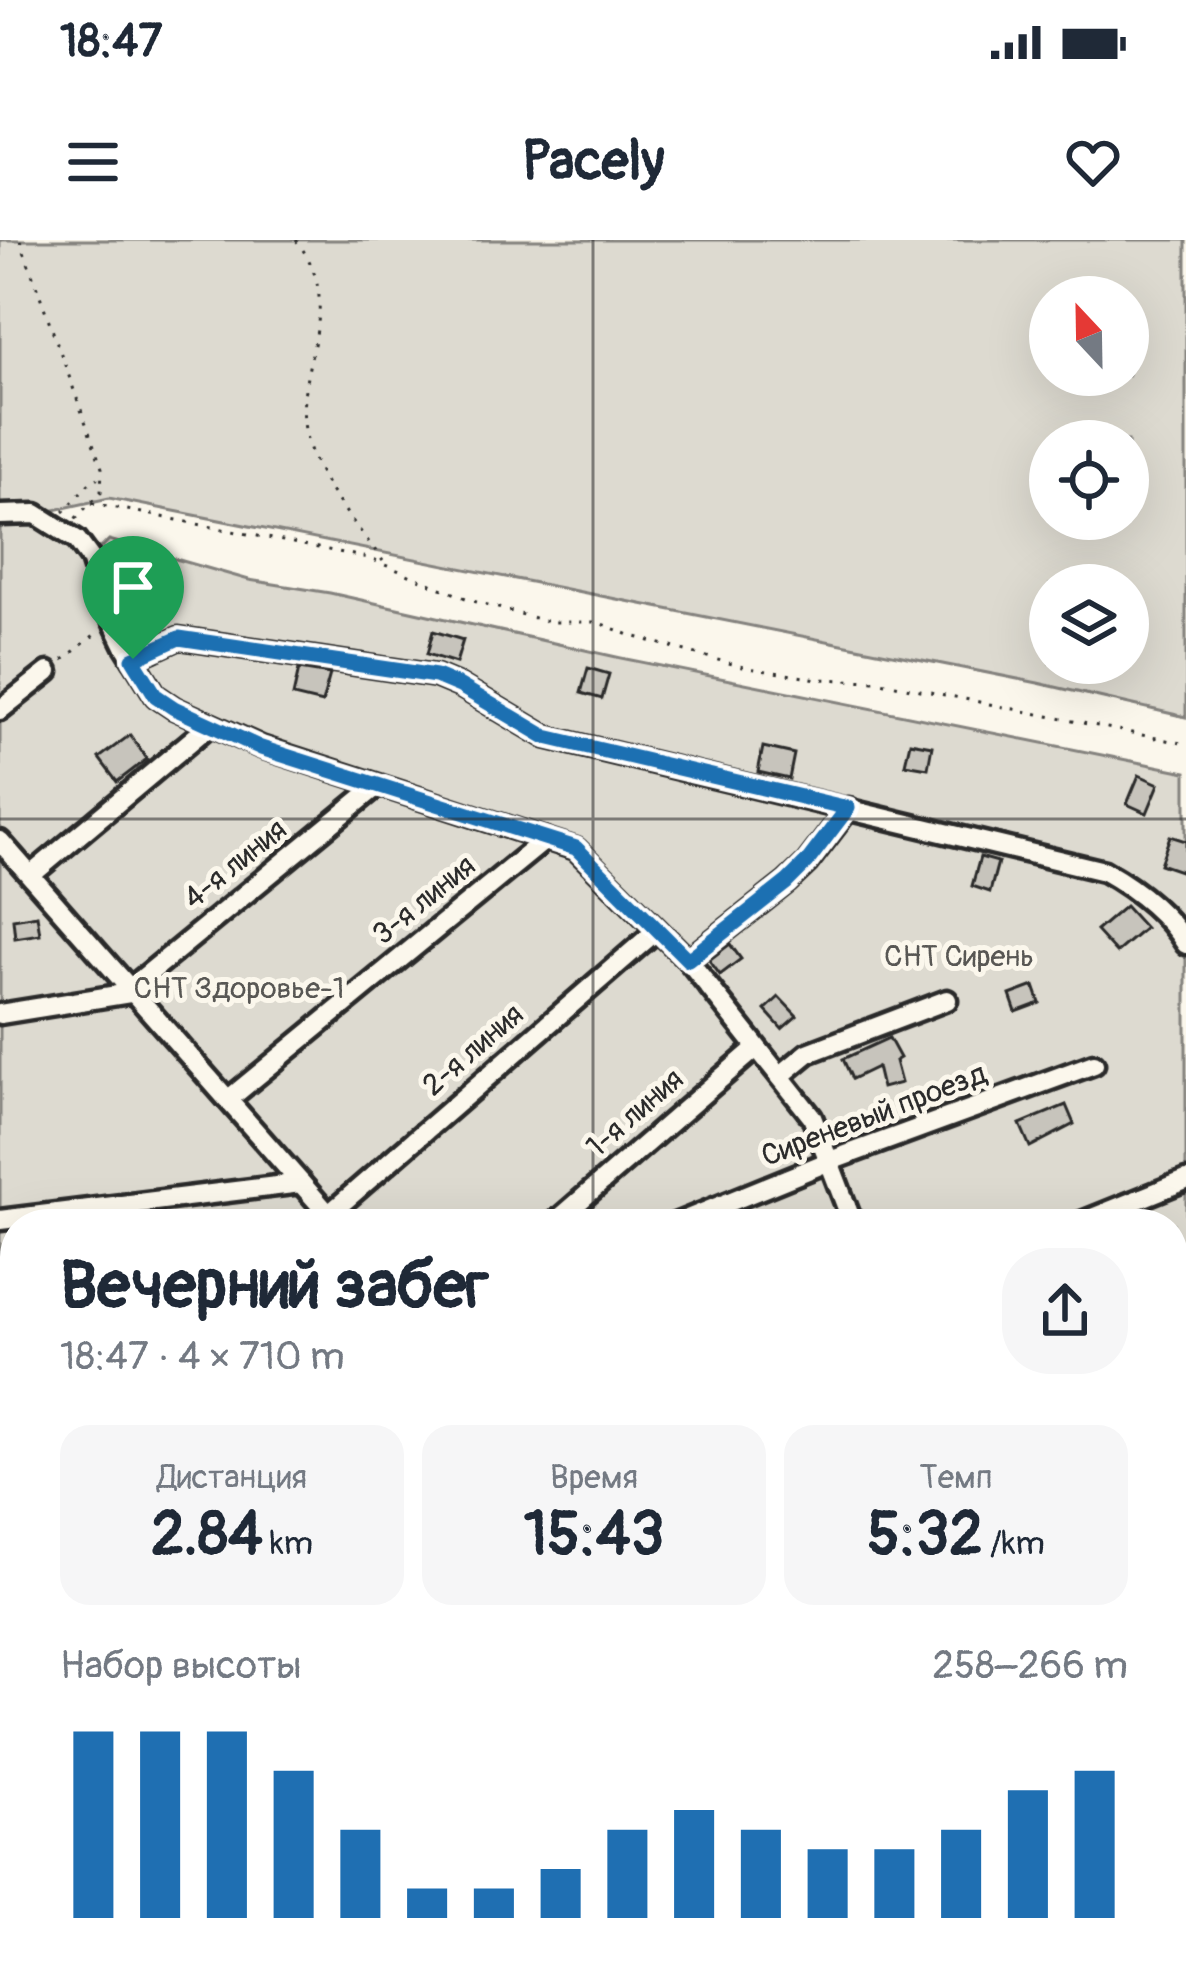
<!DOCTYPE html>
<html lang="ru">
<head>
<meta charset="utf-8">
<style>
  body { margin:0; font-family:Pangolin,sans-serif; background:#f6f6f7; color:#1f2937; height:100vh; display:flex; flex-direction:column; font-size:45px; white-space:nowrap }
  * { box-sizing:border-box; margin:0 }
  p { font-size:39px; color:#747a83 }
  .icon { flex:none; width:66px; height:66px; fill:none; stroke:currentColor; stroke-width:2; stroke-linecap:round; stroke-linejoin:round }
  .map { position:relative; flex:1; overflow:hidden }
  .side { position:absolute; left:0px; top:969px; width:1188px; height:768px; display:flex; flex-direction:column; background:#fff; border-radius:48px 48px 0 0; box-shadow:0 12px 48px #0002 }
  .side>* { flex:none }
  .needle { width:78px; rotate:338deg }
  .fabs { position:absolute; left:1029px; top:36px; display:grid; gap:24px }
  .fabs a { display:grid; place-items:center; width:120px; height:120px; border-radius:50%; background:#fff; box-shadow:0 12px 48px #0002; font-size:60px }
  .pin { position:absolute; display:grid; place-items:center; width:102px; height:102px; color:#fff; margin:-123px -51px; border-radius:50% 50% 50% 0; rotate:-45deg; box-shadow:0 0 12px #0007 }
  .pin .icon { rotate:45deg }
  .round { display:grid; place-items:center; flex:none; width:126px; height:126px; border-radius:48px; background:#f6f6f7 }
  .headline { display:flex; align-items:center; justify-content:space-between; height:204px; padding:0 60px }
  h1 { font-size:66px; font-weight:700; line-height:90px }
  .figures { display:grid; grid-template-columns:repeat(3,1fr); gap:18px; height:204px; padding:12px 60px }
  .figures div { display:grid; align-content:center; border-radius:30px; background:#f6f6f7; text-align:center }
  .figures b { font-size:60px; font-weight:700 }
  .figures small { font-size:33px; font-weight:400 }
  .figures p { font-size:33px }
  .chart { height:336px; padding:24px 60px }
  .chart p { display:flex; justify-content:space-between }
  .chart svg { width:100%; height:216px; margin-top:12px; stroke:#1f6fb2; stroke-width:6 }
  .status { display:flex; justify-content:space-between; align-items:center; height:84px; padding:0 60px; background:#fff; direction:ltr }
  .status svg { height:33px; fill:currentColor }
  header { display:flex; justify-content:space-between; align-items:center; height:156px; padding:0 60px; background:#fff; font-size:54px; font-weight:700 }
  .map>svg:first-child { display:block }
  .green { fill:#dddad0; stroke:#84827e; stroke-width:3; fill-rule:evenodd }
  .building { fill:#c7c4bc; stroke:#2b2b2b; stroke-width:3 }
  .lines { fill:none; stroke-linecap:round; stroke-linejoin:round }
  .lane-casing { stroke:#2b2b2b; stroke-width:18 }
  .street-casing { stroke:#2b2b2b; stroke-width:27 }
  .path { stroke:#2b2b2b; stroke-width:3; stroke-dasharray:3 9; stroke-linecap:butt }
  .lane { stroke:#fbf7ec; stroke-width:9 }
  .street { stroke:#fbf7ec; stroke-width:18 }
  .route-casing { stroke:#fff; stroke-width:24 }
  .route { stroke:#1f6fb2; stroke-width:15 }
  .grid { fill:none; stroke:#2b2b2b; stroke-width:3; stroke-opacity:0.55 }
  .labels { text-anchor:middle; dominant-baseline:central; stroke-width:10; stroke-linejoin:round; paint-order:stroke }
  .street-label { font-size:30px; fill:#2b2b2b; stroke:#fbf7ec }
  .park-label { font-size:30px; fill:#585754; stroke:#fbf7ec }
</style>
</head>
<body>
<div class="status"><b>18:47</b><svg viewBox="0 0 49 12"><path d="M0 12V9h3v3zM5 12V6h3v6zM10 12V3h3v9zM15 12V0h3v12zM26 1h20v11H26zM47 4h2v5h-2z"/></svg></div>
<header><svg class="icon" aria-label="menu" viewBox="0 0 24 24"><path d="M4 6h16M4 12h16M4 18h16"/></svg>Pacely<svg class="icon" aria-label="heart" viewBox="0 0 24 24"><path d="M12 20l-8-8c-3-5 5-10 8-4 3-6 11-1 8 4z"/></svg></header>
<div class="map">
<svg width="1186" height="1737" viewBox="0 0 1186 1737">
  <rect width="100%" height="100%" fill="#fbf7ec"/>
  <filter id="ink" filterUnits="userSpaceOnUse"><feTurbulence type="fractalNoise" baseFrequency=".00833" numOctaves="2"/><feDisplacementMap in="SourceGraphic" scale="24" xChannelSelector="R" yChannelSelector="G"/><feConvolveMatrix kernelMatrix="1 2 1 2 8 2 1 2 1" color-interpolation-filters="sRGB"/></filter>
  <g filter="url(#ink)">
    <!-- green -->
    <path class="green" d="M0,0H1186V477L1038,443L109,258L36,274L90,319L109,300L249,340L330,353L621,418L1186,532V1737H0ZM1050,57H1128V135H1050ZM1050,201H1128V279H1050ZM1050,345H1128V423H1050ZM15,984H1173V1722H15Z"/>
    <!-- building -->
    <g class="building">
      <polygon points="433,391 463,400 456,423 427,414"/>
      <polygon points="588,428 609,434 602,459 581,453"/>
      <polygon points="299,429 330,434 322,463 293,456"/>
      <polygon points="130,495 147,519 117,542 99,518"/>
      <polygon points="910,502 932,506 928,528 905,524"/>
      <polygon points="763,507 794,514 789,539 758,532"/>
      <polygon points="1139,535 1159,544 1147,573 1127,564"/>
      <polygon points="1170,596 1186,601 1186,633 1160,624"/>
      <polygon points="980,617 998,622 990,652 972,646"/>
      <polygon points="1125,666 1145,688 1116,713 1096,691"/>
      <polygon points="37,675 40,694 15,698 13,679"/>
      <polygon points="730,704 741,719 720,735 709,720"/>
      <polygon points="1034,746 1040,763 1016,772 1010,755"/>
      <polygon points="779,757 797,776 782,789 765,770"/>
      <polygon points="889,798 900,818 895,821 901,843 882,848 877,827 852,839 843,819"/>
      <polygon points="1066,865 1074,884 1030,907 1020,884"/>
      <polygon points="412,1722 444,1722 447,1733 436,1737 391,1737 414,1727"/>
    </g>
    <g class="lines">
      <!-- lane casing -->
      <g class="lane-casing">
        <g id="lane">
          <polyline points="1173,1671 1185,1690"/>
          <polyline points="1175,1737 1174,1718 1186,1690"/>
        </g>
      </g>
      <!-- street casing -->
      <g class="street-casing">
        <g id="street">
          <polyline points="0,275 36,274 77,300 91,319 108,371 125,406 156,456 174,468 261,507 576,609 688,720 812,877 853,984"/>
          <path d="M133,419L179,398L436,436L460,446L546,497L1104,631C1136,649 1166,672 1186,704"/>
          <polyline points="0,470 48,432"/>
          <polyline points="0,601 337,984"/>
          <polyline points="31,635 210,485"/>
          <polyline points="688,720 787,642 807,623 849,568"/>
          <polyline points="132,747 377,546"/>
          <polyline points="0,774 136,752"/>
          <polyline points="780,836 808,813 947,760"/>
          <polyline points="229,859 546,599"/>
          <polyline points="328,975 657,690"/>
          <polyline points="0,980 301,943"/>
          <polyline points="553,984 756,808"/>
          <polyline points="675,984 830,921 1094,824"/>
          <polyline points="1077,984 1186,940"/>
          <polyline points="1173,1107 1186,1102"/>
          <polyline points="0,1227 15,1223"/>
          <polyline points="1173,1274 1186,1269"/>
          <polyline points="0,1296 15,1292"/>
          <polyline points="0,1408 15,1404"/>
          <polyline points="1173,1442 1186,1438"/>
          <polyline points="0,1541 15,1537"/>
          <polyline points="1173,1649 1186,1644"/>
          <polyline points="0,1687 15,1683"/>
          <polyline points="705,1722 710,1737"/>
          <polyline points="577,1737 624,1722"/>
          <polyline points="917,1737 960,1722"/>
        </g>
      </g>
      <!-- path -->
      <g class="path">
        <polyline points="20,0 102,228 101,252 75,279"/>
        <path d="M296,0C350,70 291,123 306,195C317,243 355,282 383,321"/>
        <polyline points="92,263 368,318 473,361 549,382 597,382 632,396 743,427 817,439 876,441 1186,504"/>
        <path d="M63,272C76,261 83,245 98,238"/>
        <polyline points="63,420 98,392"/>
      </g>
      <!-- lane -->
      <use href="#lane" class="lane"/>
      <!-- street -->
      <use href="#street" class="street"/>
    </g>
  </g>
  <g class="lines" filter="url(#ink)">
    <!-- route casing -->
    <g class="route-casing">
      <polygon id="route" points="179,398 436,436 460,446 546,497 848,568 807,622 787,642 688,720 576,608 261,508 174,468 156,456 133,419"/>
    </g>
    <!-- route -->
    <use href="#route" class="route"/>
  </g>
  <!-- grid -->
  <path class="grid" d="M593,0V984M0,579H1186M0,1158H15M1173,1158H1186M593,1722V1737"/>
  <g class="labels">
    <!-- street labels -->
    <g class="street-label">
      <text transform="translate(235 624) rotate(-39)">4-я линия</text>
      <text transform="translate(424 660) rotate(-39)">3-я линия</text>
      <text transform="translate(473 810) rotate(-41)">2-я линия</text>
      <text transform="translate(635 873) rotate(-41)">1-я линия</text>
      <text transform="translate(874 875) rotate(-21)">Сиреневый проезд</text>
    </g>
    <!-- park labels -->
    <g class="park-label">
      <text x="959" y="716">СНТ Сирень</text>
      <text x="239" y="748">СНТ Здоровье-1</text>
    </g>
  </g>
</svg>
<div class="fabs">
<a><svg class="needle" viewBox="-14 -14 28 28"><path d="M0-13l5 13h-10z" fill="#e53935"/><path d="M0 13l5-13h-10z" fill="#747a83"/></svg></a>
<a><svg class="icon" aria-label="locate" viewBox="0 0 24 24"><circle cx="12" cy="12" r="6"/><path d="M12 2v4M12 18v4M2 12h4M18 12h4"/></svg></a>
<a><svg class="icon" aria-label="layers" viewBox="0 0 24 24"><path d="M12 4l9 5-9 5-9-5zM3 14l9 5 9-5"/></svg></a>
</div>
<div class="pin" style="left:133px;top:419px;background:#1e9e55"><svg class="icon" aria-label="arrive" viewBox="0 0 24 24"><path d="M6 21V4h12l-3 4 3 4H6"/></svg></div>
<section class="side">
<div class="headline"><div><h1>Вечерний забег</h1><p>18:47 · 4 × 710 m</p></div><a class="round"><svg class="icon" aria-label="share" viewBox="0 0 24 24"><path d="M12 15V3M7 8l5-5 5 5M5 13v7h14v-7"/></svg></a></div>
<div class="figures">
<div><p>Дистанция</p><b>2.84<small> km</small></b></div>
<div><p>Время</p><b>15:43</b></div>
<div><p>Темп</p><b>5:32<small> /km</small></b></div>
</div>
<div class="chart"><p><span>Набор высоты</span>258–266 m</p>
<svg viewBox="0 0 160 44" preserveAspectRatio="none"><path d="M5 44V6M15 44V6M25 44V6M35 44V14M45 44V26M55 44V38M65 44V38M75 44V34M85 44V26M95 44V22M105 44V26M115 44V30M125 44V30M135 44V26M145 44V18M155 44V14"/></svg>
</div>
</section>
</div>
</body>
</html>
